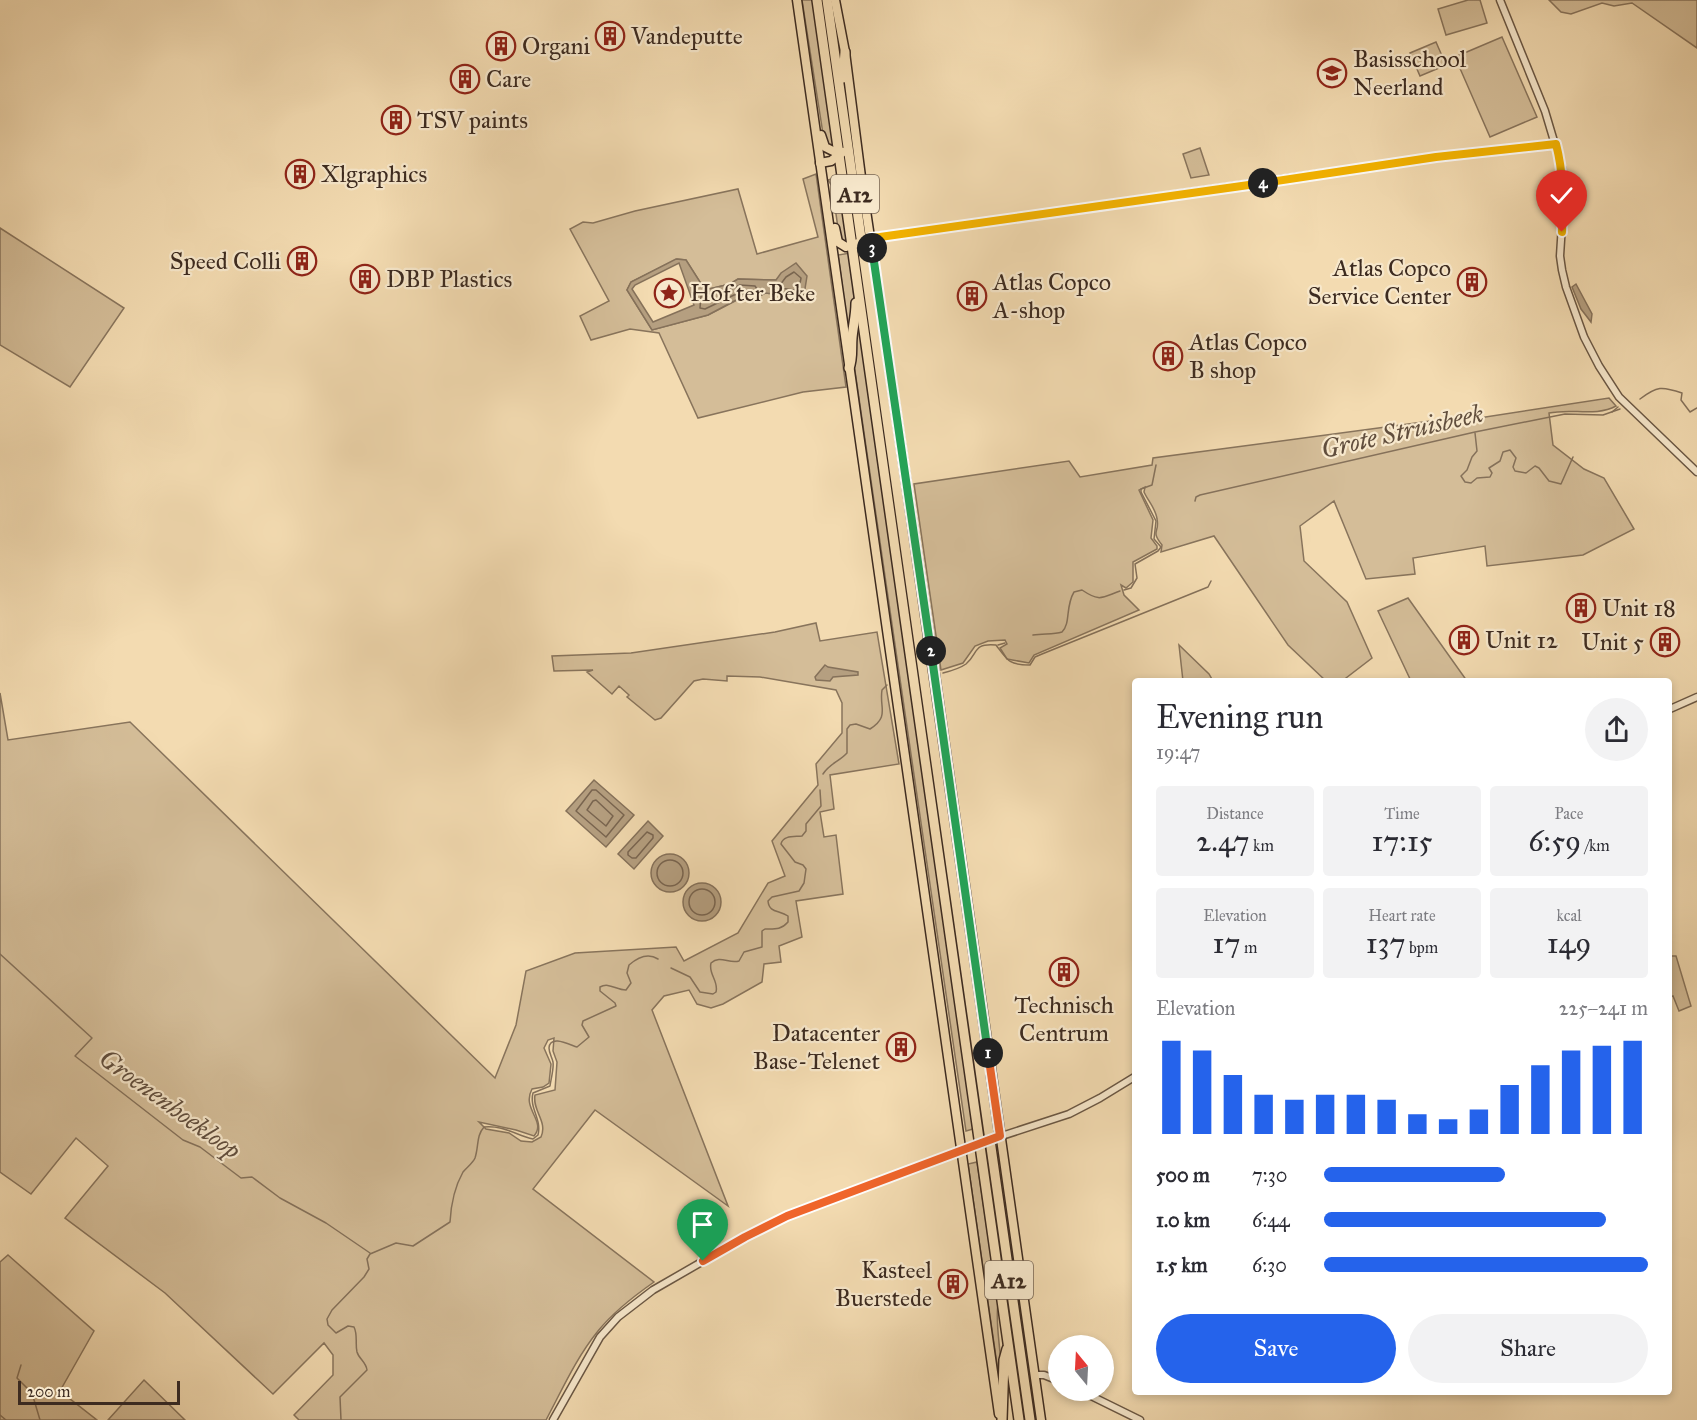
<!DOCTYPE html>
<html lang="en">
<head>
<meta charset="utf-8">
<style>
  body { margin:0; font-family:"IM FELL Great Primer",serif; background:#f2f2f3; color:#2b2b33; height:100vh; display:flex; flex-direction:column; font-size:22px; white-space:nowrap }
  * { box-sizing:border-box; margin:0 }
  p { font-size:20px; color:#7c7c81 }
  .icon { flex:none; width:33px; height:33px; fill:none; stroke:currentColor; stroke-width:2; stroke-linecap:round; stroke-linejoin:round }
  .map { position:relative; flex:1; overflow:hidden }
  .drawer { position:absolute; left:1132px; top:678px; width:540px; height:717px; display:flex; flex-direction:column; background:#fff; border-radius:6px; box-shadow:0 3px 9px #0003 }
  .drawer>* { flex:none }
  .needle { width:39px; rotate:342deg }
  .buttons { position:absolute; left:1048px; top:1335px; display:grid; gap:12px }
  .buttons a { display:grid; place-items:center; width:66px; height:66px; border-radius:50%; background:#fff; box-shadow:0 3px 9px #0003; font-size:30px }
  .scale { position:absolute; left:18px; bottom:15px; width:162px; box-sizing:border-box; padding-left:6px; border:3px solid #3d2b20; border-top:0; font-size:16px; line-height:21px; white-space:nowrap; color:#3d2b20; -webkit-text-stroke:4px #f7e8cc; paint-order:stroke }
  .pin { position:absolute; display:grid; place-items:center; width:51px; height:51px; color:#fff; margin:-62px -26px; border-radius:50% 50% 50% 0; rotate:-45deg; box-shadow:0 0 6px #0007 }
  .pin .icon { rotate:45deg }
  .km { position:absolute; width:30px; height:30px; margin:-15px; border-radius:50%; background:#222; color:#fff; font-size:16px; line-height:30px; text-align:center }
  .round { display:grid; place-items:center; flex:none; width:63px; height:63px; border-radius:32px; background:#f2f2f3 }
  .overview { display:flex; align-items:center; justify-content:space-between; height:102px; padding:0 24px }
  h1 { font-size:33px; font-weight:600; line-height:45px }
  .stats { display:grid; grid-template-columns:repeat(3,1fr); gap:9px; height:102px; padding:6px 24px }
  .stats div { display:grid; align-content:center; border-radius:6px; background:#f2f2f3; text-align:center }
  .stats b { font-size:30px; font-weight:600 }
  .stats small { font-size:16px; font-weight:400 }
  .stats p { font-size:16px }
  .chart { height:168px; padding:12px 24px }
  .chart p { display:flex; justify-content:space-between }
  .chart svg { width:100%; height:108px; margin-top:6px; stroke:#2563eb; stroke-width:6 }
  .action { display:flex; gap:12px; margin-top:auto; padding:12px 24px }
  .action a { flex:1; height:69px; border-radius:36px; background:#2563eb; color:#fff; font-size:24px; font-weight:600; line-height:69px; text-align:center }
  .action a+a { background:#f2f2f3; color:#2b2b33 }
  ul { padding:0 24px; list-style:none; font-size:20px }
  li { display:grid; grid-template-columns:96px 72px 1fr; align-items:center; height:45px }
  li i { height:15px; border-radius:8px; background:#2563eb }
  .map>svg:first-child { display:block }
  .green { fill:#d4bd98; stroke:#88745c; stroke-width:1.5; fill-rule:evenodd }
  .water { fill:#b59f80; stroke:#85715a; stroke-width:1.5; fill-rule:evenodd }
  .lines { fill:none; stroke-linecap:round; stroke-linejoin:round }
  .shore { stroke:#796550; stroke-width:1.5 }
  .stream { stroke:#85715a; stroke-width:1.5 }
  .minor-casing { stroke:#6a5744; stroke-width:9 }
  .major-casing { stroke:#3d2b20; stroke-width:11 }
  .highway-casing { stroke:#3d2b20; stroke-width:12 }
  .minor { stroke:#f7e8cc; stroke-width:6 }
  .major { stroke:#f3dbb1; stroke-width:8 }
  .highway { stroke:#f3dbb1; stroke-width:9 }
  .split-1-casing { stroke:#fff; stroke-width:12 }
  .split-2-casing { stroke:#fff; stroke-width:12 }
  .split-3-casing { stroke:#fff; stroke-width:12 }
  .split-4-casing { stroke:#fff; stroke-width:12 }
  .split-5-casing { stroke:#fff; stroke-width:12 }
  .split-1 { stroke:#f0652b; stroke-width:8 }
  .split-2 { stroke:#22a559; stroke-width:8 }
  .split-3 { stroke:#22a559; stroke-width:8 }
  .split-4 { stroke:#f5b400; stroke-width:8 }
  .split-5 { stroke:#f5b400; stroke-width:8 }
  .labels { text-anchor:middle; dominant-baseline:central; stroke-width:4.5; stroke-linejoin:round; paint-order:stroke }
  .shield { fill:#f7e8cc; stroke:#756454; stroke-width:1.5 }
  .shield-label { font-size:22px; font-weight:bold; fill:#3d2b20 }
  .poi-label { font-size:24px; fill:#3d2b20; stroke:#f7e8cc; text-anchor:start }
  .water-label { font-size:26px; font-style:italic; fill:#614e3d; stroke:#f7e8cc }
</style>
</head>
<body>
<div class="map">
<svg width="1697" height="1420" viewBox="0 0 1697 1420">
  <rect width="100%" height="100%" fill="#f3dbb1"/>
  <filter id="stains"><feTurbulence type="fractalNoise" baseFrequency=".00333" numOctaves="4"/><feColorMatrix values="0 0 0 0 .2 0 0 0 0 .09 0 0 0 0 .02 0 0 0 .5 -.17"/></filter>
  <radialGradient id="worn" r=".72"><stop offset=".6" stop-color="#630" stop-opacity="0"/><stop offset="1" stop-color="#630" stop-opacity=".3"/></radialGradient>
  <!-- green -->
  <g class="green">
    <polygon points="802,0 814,0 835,147 829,146 824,140"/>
    <polygon points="1468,0 1480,0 1487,23 1446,35 1438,9"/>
    <polygon points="1549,0 1697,0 1697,48 1632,3 1614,6 1602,3 1571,14 1561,12"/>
    <polygon points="1502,37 1537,117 1490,137 1455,57"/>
    <polygon points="1436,42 1446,65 1420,76 1410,53"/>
    <polygon points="1200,148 1209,175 1191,178 1183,154"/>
    <path d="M816,174L846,387L803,392L698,418L659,333L630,329L591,340L580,316L609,301L570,229L583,222L593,223L635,211L738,189L757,254L818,237L803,179ZM677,259L686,260L705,290L730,284L738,279L776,280L793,296L765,293L754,299L737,300L708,315L652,330L627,290L631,282Z"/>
    <polygon points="839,177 849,244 840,239 839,235 832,186 828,180"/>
    <polygon points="0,228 124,308 70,387 0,345"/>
    <polygon points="868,248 983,1051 982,1057 866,249"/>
    <path d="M850,253L855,310L850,343C844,314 843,285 838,255Z"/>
    <polygon points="859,313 973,1129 966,1131 853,357"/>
    <polygon points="870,346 874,346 961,957 958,958"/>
    <path d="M1609,398L1616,406C1596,417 1571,408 1549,413L1553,445L1584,469L1604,478L1634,529L1583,555L1487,566L1485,546L1413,558L1415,574L1366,579L1334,501L1300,526L1304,561L1347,602L1372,658L1342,681H1326L1288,645L1214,536L1161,552L1162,545C1150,530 1160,533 1157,519C1156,509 1148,501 1144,492L1145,487L1139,490L1153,520L1151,538L1157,546V549L1133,562V582L1126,588L1121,585L1124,595L1139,610L1034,655L1029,663L1007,659L1000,648L1007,644L1005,640L988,641L975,646L963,663L941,670L914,484L1069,461L1080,477L1152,465L1153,458L1453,418L1466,420Z"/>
    <polygon points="1408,598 1467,681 1411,681 1378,611"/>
    <path d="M816,623L820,641L877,632L899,764L830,775L834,809L820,812L824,837L836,835L843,894L796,901L802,937L779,946L781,962L764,964L762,982L723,1004L711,1008L697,1004L689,990L664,996L652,1010L728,1206L595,1110L533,1189L654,1282C634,1296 614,1311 598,1331C576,1358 562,1390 546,1420H299L294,1415L333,1375V1355L324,1343L273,1394L165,1293L65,1218L108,1166L76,1138L31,1194L0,1172V693L8,740L130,722L495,1078L516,1025L526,971L575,953L676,947L684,961L738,933L768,883L785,876L772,841L818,785L816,764L842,733V703L836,690L760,677L727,676V681L703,679L694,681L661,718L655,720L627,697L629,695L619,686L612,694L587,672L593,670L554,671L552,656L631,653L775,632ZM554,1038L553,1051L557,1062L555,1090L535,1095C532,1111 548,1121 541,1137L532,1142L521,1141L509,1133L486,1129L479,1122L516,1130L534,1136C547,1121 521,1109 532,1089L543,1087L549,1083L551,1064L544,1048L548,1040Z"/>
    <polygon points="1179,645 1209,674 1213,681 1183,681"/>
    <polygon points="1670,956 1676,956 1691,1006 1679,1011 1673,996 1670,997"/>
    <polygon points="996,1155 997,1155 1036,1420 1034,1420"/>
    <path d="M977,1162L998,1303C995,1325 1001,1348 1001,1370L998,1371L968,1164Z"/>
    <polygon points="8,1255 94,1331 60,1391 97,1420 0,1420 0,1262"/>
    <polygon points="144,1380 185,1420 108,1420"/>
  </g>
  <!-- water -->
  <g class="water">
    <path d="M676,259L686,260L705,290L730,284L738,279L776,280L781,273L796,263L807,276L804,295L793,296L765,293L754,299L736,300L708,315L652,330L627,290L631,282ZM679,263L694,305L653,322L632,289L635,285Z"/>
    <polygon points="1576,284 1592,314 1591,322 1581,309 1572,287"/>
    <polygon points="825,665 828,667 858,672 858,675 833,677 830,681 816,680 815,677"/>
    <polygon points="594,780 634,815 606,847 566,811"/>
    <polygon points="648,821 663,836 634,869 618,854"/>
    <circle cx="670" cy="873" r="19"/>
    <circle cx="702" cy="902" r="19"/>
  </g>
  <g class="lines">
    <!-- shore -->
    <g class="shore">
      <polygon points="794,272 801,278 799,289 793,290 781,288 780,285 786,277"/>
      <polygon points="740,285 755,286 757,289 752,293 734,295 705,309 700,308 701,296 731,289"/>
      <polygon points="592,790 596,790 624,815 606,837 576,811"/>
      <polygon points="596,800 613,816 606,826 587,810 593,801"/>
      <polygon points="647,832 653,835 653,838 636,858 632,858 628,855 628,852"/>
      <circle cx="670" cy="873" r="13"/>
      <circle cx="702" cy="902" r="13"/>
    </g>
    <!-- stream -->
    <g class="stream">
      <path d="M1640,399C1657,386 1662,386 1682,393L1681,400L1690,412L1697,408"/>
      <polyline points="1612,412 1618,407"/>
      <polyline points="1475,433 1477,451 1472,457 1467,470 1461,476 1465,482 1471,483 1477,478 1490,477 1492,473 1489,468 1500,461 1503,452 1510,450 1516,458 1513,467 1515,471 1526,473 1535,466 1539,468 1549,481 1561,484 1573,457"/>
      <polyline points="1195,501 1196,497 1200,495 1475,432 1565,414 1603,415 1620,409"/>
      <polyline points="1124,590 1131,588 1137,578 1135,564 1158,551 1161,547 1154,539 1156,521 1141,492 1141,489 1152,485 1156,465"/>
      <path d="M1033,635C1043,633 1053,635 1062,632C1071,623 1065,607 1074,592L1082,590C1100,602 1101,598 1120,591"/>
      <polyline points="998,645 1005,643"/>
      <path d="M943,673C951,671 959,669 966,664C979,653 972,643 996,645C1008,661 1009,665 1030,665L1035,657L1042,654L1208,587L1211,581"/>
      <path d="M823,774C829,764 840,761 847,753V729L850,725L856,724L870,729C890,716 879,708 882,690L887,685"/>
      <polyline points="0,954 92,1038 75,1056 183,1140 200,1147 241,1178 252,1177 280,1198 326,1223 370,1253"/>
      <path d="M671,968L690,977L700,992L713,994L716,992C719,981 708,974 711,963C720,955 729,964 739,961L744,952L762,947V931L765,929C775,929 781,930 788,922V916C779,910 769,913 768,901L772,897L799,891L804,883L806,869L803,865L795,862L781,844C783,835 795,837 802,836L806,831V824L821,806L820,790"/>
      <polyline points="21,1365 17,1378 32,1393 40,1420"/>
      <polyline points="0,1415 6,1420"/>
      <path d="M341,1420L340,1397L367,1370C366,1362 359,1359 357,1352C355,1344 358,1335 354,1327L348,1326L336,1333L328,1325L327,1319L332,1310L364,1277L369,1269L367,1259L370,1254L396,1243L413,1246L450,1222C451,1204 454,1188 463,1172C467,1167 473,1163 475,1158C479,1146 476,1136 484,1127C503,1125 516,1135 533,1139L538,1135C542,1119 529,1108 533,1093L550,1086C551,1078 554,1069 553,1062C552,1057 549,1053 549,1048C550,1034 570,1045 577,1047L589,1037L582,1025L583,1021L616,1006L615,1003L600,991V987C609,982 616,990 626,990L631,983L627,973L629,965C637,958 647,952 658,959"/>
    </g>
    <!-- minor casing -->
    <g class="minor-casing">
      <g id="minor">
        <polyline points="1500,0 1545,111 1562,168 1564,193 1560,256 1562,270 1566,287 1584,337 1599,366 1619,397 1697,472"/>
        <polyline points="871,238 1436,157 1555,144"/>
        <polyline points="1670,709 1697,697"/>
        <polyline points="1034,1375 1044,1375 1059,1381"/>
        <polyline points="1079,1390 1140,1420"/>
        <polyline points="553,1420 600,1337 618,1317 653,1290 745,1237 787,1216 974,1145 1069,1114 1100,1098 1136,1076"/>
      </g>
    </g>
    <!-- major casing -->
    <g class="major-casing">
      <g id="major">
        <polyline points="797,0 999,1414"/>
        <polyline points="835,0 845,52 861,177 935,675 1041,1420"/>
        <polyline points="821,135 825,147 839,154"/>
        <polyline points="820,163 831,161 843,152"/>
        <polyline points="835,228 838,242 846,247 867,240"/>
      </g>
    </g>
    <!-- highway casing -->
    <g class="highway-casing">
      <g id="highway">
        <polyline points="817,0 1019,1420"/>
        <polyline points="827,0 1030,1420"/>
        <polyline points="843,78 845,52"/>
        <path d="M849,368C853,358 851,348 852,338C853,326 856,316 856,303"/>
        <polyline points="982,1071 986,1038"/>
        <polyline points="1002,1420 1004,1360 1007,1349"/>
      </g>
    </g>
    <!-- minor -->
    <use href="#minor" class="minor"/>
    <!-- major -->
    <use href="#major" class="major"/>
    <!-- highway -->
    <use href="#highway" class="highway"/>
  </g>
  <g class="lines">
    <!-- split-1 casing -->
    <g class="split-1-casing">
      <polyline id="split-1" points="703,1261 745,1237 787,1216 1000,1136 988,1053"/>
    </g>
    <!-- split-2 casing -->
    <g class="split-2-casing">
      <polyline id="split-2" points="931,651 988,1053"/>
    </g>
    <!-- split-3 casing -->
    <g class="split-3-casing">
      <polyline id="split-3" points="872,248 931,651"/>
    </g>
    <!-- split-4 casing -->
    <g class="split-4-casing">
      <polyline id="split-4" points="872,248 871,238 880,237 1263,183"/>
    </g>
    <!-- split-5 casing -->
    <g class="split-5-casing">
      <path id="split-5" d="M1263,183L1436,157L1556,144C1564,175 1563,199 1562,232"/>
    </g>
    <!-- split-1 -->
    <use href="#split-1" class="split-1"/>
    <!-- split-2 -->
    <use href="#split-2" class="split-2"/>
    <!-- split-3 -->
    <use href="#split-3" class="split-3"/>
    <!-- split-4 -->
    <use href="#split-4" class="split-4"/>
    <!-- split-5 -->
    <use href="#split-5" class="split-5"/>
  </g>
  <!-- icons -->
  <defs>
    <g id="building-ring" transform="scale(1.5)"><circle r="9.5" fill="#f7e8cc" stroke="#8f2418" stroke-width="1.5"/><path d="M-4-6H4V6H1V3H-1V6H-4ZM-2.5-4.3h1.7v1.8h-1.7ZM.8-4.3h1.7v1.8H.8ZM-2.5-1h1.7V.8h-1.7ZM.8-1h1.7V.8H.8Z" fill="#8f2418"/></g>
    <g id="school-ring" transform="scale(1.5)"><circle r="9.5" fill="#f7e8cc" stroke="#8f2418" stroke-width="1.5"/><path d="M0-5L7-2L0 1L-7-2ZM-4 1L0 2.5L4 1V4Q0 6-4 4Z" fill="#8f2418"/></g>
    <g id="sight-ring" transform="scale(1.5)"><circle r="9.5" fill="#f7e8cc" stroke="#8f2418" stroke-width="1.5"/><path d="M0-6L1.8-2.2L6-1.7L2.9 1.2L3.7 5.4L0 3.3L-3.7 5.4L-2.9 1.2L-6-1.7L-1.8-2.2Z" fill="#8f2418"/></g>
  </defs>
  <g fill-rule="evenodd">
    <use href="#building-ring" x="610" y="36"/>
    <use href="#building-ring" x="501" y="46"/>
    <use href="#school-ring" x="1332" y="73"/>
    <use href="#building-ring" x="465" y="79"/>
    <use href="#building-ring" x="396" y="120"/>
    <use href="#building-ring" x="300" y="174"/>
    <use href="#building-ring" x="302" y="261"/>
    <use href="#building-ring" x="365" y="279"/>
    <use href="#building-ring" x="1472" y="282"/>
    <use href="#sight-ring" x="669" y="293"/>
    <use href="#building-ring" x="972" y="296"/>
    <use href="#building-ring" x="1168" y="356"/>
    <use href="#building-ring" x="1581" y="608"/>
    <use href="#building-ring" x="1464" y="640"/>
    <use href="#building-ring" x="1665" y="642"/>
    <use href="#building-ring" x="1064" y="972"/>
    <use href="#building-ring" x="901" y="1047"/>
    <use href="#building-ring" x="953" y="1284"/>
  </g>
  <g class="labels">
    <!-- shield labels -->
    <g class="shield">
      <rect x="831" y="175" width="48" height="38" rx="4.5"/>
      <rect x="985" y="1261" width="48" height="38" rx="4.5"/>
    </g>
    <g class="shield-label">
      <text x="855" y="194">A12</text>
      <text x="1009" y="1280">A12</text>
    </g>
    <!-- poi labels -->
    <g class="poi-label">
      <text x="631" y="36">Vandeputte</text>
      <text x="522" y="46">Organi</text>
      <text x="1353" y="59">Basisschool<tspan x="1353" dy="28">Neerland</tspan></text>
      <text x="486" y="79">Care</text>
      <text x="417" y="120">TSV paints</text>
      <text x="321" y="174">Xlgraphics</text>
      <text x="281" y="261" text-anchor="end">Speed Colli</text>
      <text x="1451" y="268" text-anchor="end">Atlas Copco<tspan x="1451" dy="28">Service Center</tspan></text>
      <text x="386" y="279">DBP Plastics</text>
      <text x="993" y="282">Atlas Copco<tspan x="993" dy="28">A-shop</tspan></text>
      <text x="690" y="293">Hof ter Beke</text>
      <text x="1189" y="342">Atlas Copco<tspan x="1189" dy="28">B shop</tspan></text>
      <text x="1602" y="608">Unit 18</text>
      <text x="1485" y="640">Unit 12</text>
      <text x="1644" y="642" text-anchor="end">Unit 5</text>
      <text x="1064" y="1005" text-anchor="middle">Technisch<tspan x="1064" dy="28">Centrum</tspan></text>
      <text x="880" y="1033" text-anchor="end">Datacenter<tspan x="880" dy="28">Base-Telenet</tspan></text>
      <text x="932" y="1270" text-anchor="end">Kasteel<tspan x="932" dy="28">Buerstede</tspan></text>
    </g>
    <!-- water labels -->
    <g class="water-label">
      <text transform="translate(1402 431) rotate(-13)">Grote Struisbeek</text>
      <text transform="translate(170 1104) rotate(36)">Groenenhoekloop</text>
    </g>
  </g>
  <rect width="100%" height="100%" filter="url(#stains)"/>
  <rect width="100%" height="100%" fill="url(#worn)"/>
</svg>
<div class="buttons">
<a><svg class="needle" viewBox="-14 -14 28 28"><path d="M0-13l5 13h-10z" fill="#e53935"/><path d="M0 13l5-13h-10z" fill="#7c7c81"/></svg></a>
</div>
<div class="scale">200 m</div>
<div class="pin" style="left:703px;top:1261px;background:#1e9e55"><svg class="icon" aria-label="arrive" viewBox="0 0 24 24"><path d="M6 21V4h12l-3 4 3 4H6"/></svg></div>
<div class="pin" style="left:1562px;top:232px;background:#d93025"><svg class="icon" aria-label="check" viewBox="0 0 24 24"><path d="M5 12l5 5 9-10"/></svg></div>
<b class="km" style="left:988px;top:1053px">1</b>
<b class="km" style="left:931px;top:651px">2</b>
<b class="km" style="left:872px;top:248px">3</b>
<b class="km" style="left:1263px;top:183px">4</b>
<section class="drawer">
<div class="overview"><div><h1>Evening run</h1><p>19:47</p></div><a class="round"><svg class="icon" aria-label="share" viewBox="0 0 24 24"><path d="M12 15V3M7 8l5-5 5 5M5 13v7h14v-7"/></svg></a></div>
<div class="stats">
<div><p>Distance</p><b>2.47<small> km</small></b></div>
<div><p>Time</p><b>17:15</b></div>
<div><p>Pace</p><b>6:59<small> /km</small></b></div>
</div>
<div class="stats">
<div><p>Elevation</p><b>17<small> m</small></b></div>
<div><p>Heart rate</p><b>137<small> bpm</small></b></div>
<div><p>kcal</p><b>149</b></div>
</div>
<div class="chart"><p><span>Elevation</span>225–241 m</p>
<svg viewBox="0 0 160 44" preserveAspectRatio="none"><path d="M5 44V6M15 44V10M25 44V20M35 44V28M45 44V30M55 44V28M65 44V28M75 44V30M85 44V36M95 44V38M105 44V34M115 44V24M125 44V16M135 44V10M145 44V8M155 44V6"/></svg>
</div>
<ul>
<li><b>500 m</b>7:30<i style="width:56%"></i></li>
<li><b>1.0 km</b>6:44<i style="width:87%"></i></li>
<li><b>1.5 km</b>6:30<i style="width:100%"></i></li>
</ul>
<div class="action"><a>Save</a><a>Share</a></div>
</section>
</div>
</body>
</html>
